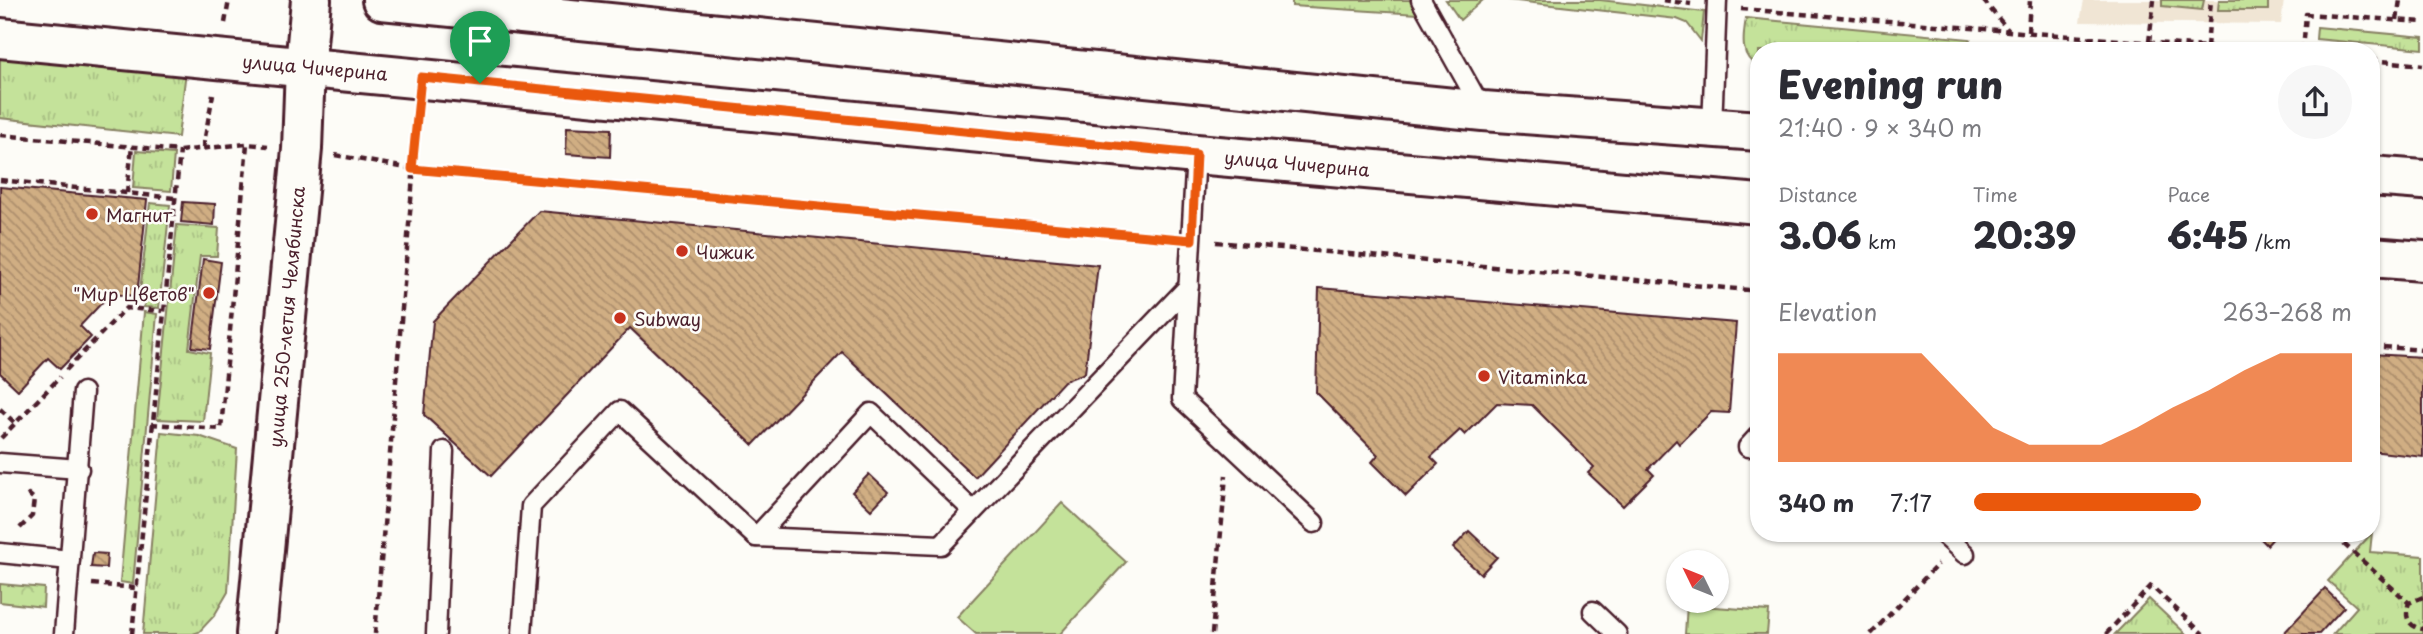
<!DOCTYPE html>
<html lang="en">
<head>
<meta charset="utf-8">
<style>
  body { margin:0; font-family:"Playpen Sans",sans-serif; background:#f7f7f7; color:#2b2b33; height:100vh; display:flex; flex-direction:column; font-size:26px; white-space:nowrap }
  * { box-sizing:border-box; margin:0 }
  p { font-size:23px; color:#7c7c81 }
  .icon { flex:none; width:38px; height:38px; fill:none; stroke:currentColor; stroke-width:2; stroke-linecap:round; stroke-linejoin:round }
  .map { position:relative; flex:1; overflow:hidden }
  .details { position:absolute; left:1750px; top:42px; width:630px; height:500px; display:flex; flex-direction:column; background:#fff; border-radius:28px; box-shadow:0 2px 5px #0004 }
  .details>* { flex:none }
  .needle { width:46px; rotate:313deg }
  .tools { position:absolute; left:1666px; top:550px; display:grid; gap:14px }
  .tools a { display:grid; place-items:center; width:63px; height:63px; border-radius:50%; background:#fff; box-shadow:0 2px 5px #0004; font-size:35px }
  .pin { position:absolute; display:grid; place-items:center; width:60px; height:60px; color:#fff; margin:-72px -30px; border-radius:50% 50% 50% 0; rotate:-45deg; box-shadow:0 0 7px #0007 }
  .pin .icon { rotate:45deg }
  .round { display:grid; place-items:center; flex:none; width:74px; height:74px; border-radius:37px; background:#f7f7f7 }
  .summary { display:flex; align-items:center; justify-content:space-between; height:119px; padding:0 28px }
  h1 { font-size:38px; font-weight:800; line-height:52px }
  .stats { display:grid; grid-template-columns:repeat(3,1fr); gap:10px; height:119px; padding:7px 28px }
  .stats div { display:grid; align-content:center }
  .stats b { font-size:35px; font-weight:800 }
  .stats small { font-size:19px; font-weight:400 }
  .stats p { font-size:19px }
  .chart { height:196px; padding:14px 28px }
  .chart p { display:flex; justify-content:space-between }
  .chart svg { width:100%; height:126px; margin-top:7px; fill:#ea580c; opacity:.7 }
  ul { padding:0 28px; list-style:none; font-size:23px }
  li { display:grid; grid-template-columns:112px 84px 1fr; align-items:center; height:52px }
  li i { height:18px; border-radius:9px; background:#ea580c }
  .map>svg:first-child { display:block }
  .built { fill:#f0e5d4 }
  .grass { fill:url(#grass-tufts); stroke:#878062; stroke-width:2 }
  .forest { fill:url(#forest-crowns); stroke:#878062; stroke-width:2 }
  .pitch { fill:#c4e29a; stroke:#878062; stroke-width:2 }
  .building { fill:url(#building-back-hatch); stroke:#4a1f2b; stroke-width:2 }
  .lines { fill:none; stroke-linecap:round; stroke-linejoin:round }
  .lane-casing { stroke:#4a1f2b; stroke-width:23 }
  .secondary-casing { stroke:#4a1f2b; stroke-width:44 }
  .primary-casing { stroke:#4a1f2b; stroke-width:44 }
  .path { stroke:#4a1f2b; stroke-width:4.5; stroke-dasharray:7 5; stroke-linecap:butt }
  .lane { stroke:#fdfcf7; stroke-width:18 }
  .secondary { stroke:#fdfcf7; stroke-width:38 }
  .primary { stroke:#fdfcf7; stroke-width:38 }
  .route-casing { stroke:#fff; stroke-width:14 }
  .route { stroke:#ea580c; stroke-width:9 }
  .poi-dot { fill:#c8321e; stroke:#fdfcf7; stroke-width:2.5 }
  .labels { text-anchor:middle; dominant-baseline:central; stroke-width:5; stroke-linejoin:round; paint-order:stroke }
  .street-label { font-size:18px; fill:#4a1f2b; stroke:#fdfcf7 }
  .poi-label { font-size:18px; fill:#4a1f2b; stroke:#fdfcf7; text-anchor:start }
</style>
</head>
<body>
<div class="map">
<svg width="2423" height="634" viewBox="0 0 2423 634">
  <defs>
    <pattern id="grass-tufts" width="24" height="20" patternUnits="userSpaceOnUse" patternTransform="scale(1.75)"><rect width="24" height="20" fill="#c4e29a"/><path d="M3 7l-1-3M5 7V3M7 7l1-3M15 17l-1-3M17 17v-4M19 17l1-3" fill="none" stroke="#aac185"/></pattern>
    <pattern id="forest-crowns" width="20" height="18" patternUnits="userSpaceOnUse" patternTransform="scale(1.75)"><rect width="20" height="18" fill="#c4e29a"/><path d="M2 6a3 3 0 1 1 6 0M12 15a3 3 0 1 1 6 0" fill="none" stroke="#aac185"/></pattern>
    <pattern id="building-back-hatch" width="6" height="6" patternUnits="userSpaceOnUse" patternTransform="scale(1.75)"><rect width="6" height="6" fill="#d0ae83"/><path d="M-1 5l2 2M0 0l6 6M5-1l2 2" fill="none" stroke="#ab8d6b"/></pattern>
  </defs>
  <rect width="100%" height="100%" fill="#fdfcf7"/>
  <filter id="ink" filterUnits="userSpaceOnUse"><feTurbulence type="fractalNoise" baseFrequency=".0143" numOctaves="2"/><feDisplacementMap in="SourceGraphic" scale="14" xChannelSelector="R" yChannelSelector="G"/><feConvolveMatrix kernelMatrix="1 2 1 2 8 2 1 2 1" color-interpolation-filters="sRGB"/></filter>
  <g filter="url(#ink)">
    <!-- built -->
    <polygon class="built" points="2084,0 2284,0 2281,24 2080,22"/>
    <!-- grass -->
    <g class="grass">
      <polygon points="1292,0 1410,0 1417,14 1292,6"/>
      <polygon points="1446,0 1483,0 1460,20"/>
      <polygon points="1508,0 1600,0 1704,12 1701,41 1687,23 1677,19"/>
      <polygon points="2162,0 2204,0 2202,10 2162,6"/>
      <polygon points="2219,0 2268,0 2268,10 2218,10"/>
      <path d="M1746,18L1970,39L1963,51H1759V67C1739,57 1743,37 1746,18Z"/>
      <polygon points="2317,27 2423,37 2423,49 2316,39"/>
      <polygon points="0,50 186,71 178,137 0,118"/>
      <polygon points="136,151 174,154 171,191 133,188"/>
      <polygon points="150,203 170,205 159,308 144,307 146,293 140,292"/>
      <polygon points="177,225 219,228 217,256 200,256 189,349 210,353 203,421 157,419"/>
      <polygon points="144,312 157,314 133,584 120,582"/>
      <polygon points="161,432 199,436 237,449 228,592 214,616 199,632 193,634 143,634"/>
      <polygon points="2372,533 2370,552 2423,556 2423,634 2333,634 2357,607 2328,581"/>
      <polygon points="2149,599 2186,634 2115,634"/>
    </g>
    <!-- forest -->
    <polygon class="forest" points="0,584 44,588 43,607 0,602"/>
    <!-- pitch -->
    <g class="pitch">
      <polygon points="1062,503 1126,562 1060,634 976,634 957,617"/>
      <polygon points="1687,605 1769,611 1767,634 1685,634"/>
    </g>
    <!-- building -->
    <g class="building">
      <polygon points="567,127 611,129 610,157 566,154"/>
      <polygon points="0,187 147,200 137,296 110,294 80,326 91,337 60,369 48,358 18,390 0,373"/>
      <polygon points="183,202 215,204 214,225 181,222"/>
      <polygon points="539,211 1098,265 1085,373 1064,381 975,477 842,352 753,445 630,328 491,476 424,415 433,321"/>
      <polygon points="203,259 221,262 210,349 192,347"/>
      <polygon points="1319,288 1736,323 1729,413 1711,412 1679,444 1676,440 1648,469 1654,475 1623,506 1588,473 1594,467 1532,405 1497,403 1465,435 1460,430 1431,457 1438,464 1406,496 1372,462 1378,455 1316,392"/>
      <polygon points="2371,354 2423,357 2423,457 2371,451"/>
      <polygon points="869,474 888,492 871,510 852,492"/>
      <polygon points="1469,531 1497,557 1481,574 1453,548"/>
      <polygon points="2256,534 2277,534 2267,545"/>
      <polygon points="93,553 107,554 106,568 91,567"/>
      <polygon points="2325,589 2344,607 2319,634 2283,634"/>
    </g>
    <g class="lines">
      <!-- lane casing -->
      <g class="lane-casing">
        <g id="lane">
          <polyline points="1421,0 1483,111"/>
          <polyline points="1712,127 1717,0"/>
          <polyline points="1196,154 1182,399 1314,523"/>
          <polyline points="1748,447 1759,435"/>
          <polyline points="0,463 79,469"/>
          <polyline points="1943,534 1965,554"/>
          <polyline points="756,537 871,413 973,511"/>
          <polyline points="0,553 70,560"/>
          <polyline points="1593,611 1617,634"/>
          <polyline points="64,634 83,392"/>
          <polyline points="436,634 444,451"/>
          <polyline points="522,634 531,506 620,411 756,537 941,545 1189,286"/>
        </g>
      </g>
      <!-- secondary casing -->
      <g class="secondary-casing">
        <polyline id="secondary" points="256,634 302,149 305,66"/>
      </g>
      <!-- primary casing -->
      <g class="primary-casing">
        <g id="primary">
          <polyline points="382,0 1483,111 1759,131"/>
          <polyline points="0,38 1196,154 1759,204"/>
          <polyline points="305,66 311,0"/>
          <polyline points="2371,176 2423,180"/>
          <polyline points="2371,257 2423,261"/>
        </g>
      </g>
      <!-- path -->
      <g class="path">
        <polyline points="1663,0 1691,4"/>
        <polyline points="1983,0 2009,31"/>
        <polyline points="1741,9 2253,51"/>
        <polyline points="2397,20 2400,0"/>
        <polyline points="225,23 229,0"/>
        <polyline points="2028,32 2030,0"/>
        <polyline points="2149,42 2154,0"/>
        <polyline points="2207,47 2211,0"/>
        <polyline points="2303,51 2306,14 2423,22"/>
        <polyline points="2371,60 2423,65"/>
        <polyline points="0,135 180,151 247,144 268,146"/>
        <polyline points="203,148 213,94"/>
        <polyline points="335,155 412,169 1166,238"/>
        <polyline points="0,180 174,198"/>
        <polyline points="127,193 132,146"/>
        <polyline points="1216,242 1759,291"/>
        <polyline points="2371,346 2423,350"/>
        <polyline points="66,370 126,308 162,311"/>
        <polyline points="0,409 15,423"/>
        <polyline points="151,424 221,429 247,144"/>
        <polyline points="1,438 60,377"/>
        <polyline points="20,528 32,516 34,499 26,492"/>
        <polyline points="2335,536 2409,603"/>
        <polyline points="92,584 136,588"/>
        <path d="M2423,597L2409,603C2404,616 2408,627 2423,629"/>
        <polyline points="132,634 180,151"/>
        <polyline points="375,634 418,116"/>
        <polyline points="1212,634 1226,475"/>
        <polyline points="1871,634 1938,564"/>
        <polyline points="2106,634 2151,586 2203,634"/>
      </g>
      <!-- lane -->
      <use href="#lane" class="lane"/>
      <!-- secondary -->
      <use href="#secondary" class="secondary"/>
      <!-- primary -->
      <use href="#primary" class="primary"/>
    </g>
  </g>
  <g class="lines" filter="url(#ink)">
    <!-- route casing -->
    <g class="route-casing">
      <polygon id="route" points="421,77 1196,154 1192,240 412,169"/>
    </g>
    <!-- route -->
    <use href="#route" class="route"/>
  </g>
  <!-- markers -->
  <g class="poi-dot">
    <circle cx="92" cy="214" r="7"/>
    <circle cx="682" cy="251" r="7"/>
    <circle cx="209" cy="293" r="7"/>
    <circle cx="620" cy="318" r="7"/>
    <circle cx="1484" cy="376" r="7"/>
  </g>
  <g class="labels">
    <!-- street labels -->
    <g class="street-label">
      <text transform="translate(315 67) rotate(5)">улица Чичерина</text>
      <text transform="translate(1297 163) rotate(5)">улица Чичерина</text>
      <text transform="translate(286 317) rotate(-85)">улица 250-летия Челябинска</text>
    </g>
    <!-- poi labels -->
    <g class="poi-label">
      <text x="106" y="214">Магнит</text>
      <text x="696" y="251">Чижик</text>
      <text x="195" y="293" text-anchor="end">"Мир Цветов"</text>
      <text x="634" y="318">Subway</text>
      <text x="1498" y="376">Vitaminka</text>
    </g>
  </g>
</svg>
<div class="tools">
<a><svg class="needle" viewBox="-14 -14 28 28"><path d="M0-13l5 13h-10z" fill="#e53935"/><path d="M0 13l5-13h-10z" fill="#7c7c81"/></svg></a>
</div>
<div class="pin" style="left:480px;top:83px;background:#1e9e55"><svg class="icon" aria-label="arrive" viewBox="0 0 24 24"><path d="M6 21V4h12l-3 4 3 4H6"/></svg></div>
<section class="details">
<div class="summary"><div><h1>Evening run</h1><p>21:40 · 9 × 340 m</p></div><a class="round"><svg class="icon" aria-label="share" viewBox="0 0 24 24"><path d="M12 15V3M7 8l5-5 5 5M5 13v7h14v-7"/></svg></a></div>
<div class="stats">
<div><p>Distance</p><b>3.06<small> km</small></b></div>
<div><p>Time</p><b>20:39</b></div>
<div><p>Pace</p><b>6:45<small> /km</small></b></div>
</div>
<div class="chart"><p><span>Elevation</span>263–268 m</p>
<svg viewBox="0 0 160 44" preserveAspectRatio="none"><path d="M0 44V6L10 6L20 6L30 6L40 6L50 19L60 32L70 38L80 38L90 38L100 32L110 25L120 19L130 12L140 6L150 6L160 6V44z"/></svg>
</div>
<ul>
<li><b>340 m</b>7:17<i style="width:60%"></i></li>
</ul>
</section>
</div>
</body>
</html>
